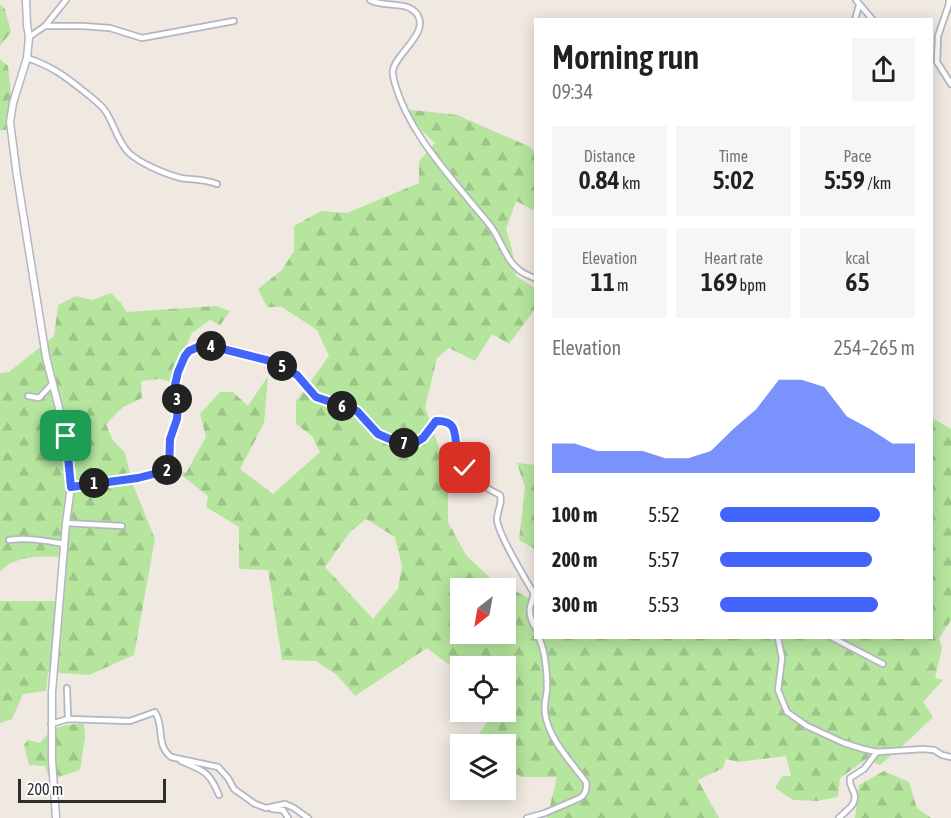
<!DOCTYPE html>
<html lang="en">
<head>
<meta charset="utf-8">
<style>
  body { margin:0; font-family:"Asap Condensed",sans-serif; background:#f6f6f6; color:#202124; height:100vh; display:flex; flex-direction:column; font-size:22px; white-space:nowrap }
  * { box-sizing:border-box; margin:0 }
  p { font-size:20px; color:#757577 }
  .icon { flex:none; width:33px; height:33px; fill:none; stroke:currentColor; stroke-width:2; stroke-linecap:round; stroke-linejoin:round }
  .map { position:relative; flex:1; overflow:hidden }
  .details { position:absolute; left:534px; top:18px; width:399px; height:621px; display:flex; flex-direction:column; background:#fff; border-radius:0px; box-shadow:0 3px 15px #0003 }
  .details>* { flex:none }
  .needle { width:39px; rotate:211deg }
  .controls { position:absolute; left:450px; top:578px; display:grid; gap:12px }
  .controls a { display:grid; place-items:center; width:66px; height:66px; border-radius:0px; background:#fff; box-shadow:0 3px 15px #0003; font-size:30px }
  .scale { position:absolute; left:18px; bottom:15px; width:148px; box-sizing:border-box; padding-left:6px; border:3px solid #2e2e2e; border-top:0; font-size:16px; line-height:21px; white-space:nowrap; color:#2e2e2e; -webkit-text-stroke:4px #fff; paint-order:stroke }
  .pin { position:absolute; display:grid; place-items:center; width:51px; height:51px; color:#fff; margin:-26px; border-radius:12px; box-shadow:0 3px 9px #0006 }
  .km { position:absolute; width:30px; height:30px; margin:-15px; border-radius:50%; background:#222; color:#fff; font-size:16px; line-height:30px; text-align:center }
  .round { display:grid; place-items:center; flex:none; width:63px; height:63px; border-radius:0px; background:#f6f6f6 }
  .headline { display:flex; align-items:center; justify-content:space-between; height:102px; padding:0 18px }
  h1 { font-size:33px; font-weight:600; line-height:45px }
  .figures { display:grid; grid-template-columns:repeat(3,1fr); gap:9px; height:102px; padding:6px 18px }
  .figures div { display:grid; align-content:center; border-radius:0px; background:#f6f6f6; text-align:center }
  .figures b { font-size:26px; font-weight:600 }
  .figures small { font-size:16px; font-weight:400 }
  .figures p { font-size:16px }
  .chart { height:168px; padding:12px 18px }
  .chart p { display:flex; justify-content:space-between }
  .chart svg { width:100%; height:108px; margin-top:6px; fill:#4264fb; opacity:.7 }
  ul { padding:0 18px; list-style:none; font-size:20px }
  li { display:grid; grid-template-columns:96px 72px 1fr; align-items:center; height:45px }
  li i { height:15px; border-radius:8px; background:#4264fb }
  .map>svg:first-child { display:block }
  .forest { fill:url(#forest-firs); fill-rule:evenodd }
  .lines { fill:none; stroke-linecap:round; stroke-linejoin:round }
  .street-casing { stroke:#b4b7c1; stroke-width:8 }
  .secondary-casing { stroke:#b4b7c1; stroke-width:9 }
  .street { stroke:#fff; stroke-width:4.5 }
  .secondary { stroke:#fff; stroke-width:6 }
  .route-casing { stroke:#fff; stroke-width:12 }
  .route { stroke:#4264fb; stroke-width:8 }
</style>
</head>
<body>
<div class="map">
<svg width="951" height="818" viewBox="0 0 951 818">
  <defs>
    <pattern id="forest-firs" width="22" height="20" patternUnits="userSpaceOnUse" patternTransform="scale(1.5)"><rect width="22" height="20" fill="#b6e59e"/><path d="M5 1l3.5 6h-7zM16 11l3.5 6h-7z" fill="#9dc588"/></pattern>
  </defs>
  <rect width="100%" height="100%" fill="#efe9e1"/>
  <!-- forest -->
  <g class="forest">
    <polygon points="0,4 5,9 11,32 0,46"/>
    <polygon points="0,59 8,66 11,95 6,130 0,130"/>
    <path d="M404,109L457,115L528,146L536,152L535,211L516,201L506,229L512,249L516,276L535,288V309L509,344L492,334L475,361L449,348L437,358L425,407L448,474V522L466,555L491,579L535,601L536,638H932V418L951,429V620L939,638L942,648L935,678L943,680L923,702L933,717L909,740L880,765L866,759L840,778L838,797L817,801L793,800L775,788L782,776H791L786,756L738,762L726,759L723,768L698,780L719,818H547L557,777H522L506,769V744H478L476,738L495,711H506V666H460V673L427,648L355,696L337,675L316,661L282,660L268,570L239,569V527L206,507L208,496L171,467L186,473L206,437L200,414L220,392H233L248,406L268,376L264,423L240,469L273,494L320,452L312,436L296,424V401L329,356L317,330L282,307H267L258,289L282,270L294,251V226L321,211L347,213L419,183V161L435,143L423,132ZM366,519L395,537L402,566L398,589L373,619L325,567L350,532ZM460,588H506V633H460Z"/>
    <path d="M111,293L121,303L127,312L216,306L230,311L220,325L210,320L192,333L177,368L179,384L160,379L141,381L142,398L123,407L106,424L112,439L125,453L132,482L155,539L134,655L89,675L48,672L46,691L23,694L12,719L0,723V601H58L63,557C44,556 14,555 0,572V373L9,372L54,336L58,305L76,296L92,300Z"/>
    <polygon points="517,463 535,465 535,549 519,540 525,487"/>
    <path d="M84,723L85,738L80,770L50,780L45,766L29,765L24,745L28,740L40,743C55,724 62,726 84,723Z"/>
    <polygon points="884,771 909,782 917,808 931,818 855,818 859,785"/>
  </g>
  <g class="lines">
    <!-- street casing -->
    <g class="street-casing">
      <g id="street">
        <path d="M370,0C384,8 406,0 417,14C430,33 396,53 393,70C392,74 394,80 395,84C407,127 441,166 469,200C476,209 485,218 492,228C501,241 506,260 519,270C524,274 530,276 536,279"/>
        <polyline points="856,0 873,20"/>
        <polyline points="949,0 949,4 938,36 937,62 951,84"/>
        <polyline points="855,20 859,5"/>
        <polyline points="45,26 83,26 110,28 142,38 234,21"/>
        <polyline points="29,37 45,26 66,0"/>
        <path d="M27,58C52,66 66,77 86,93C93,99 101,104 106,112C114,124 117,140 128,152C139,163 165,174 181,178C194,180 204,179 217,184"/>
        <polyline points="28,396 39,398 53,383"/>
        <path d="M71,487L138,478L169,470L170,439L177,419L178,405L175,385L178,372L185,356L189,351L202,345L211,346L274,362L297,375L316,397L357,411L378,434L394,441L399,443H415L423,438L436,421C464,421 453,450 466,469C475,482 486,488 500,495C503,504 497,510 497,519C497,533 525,578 533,592C534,599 531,602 530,608C529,616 532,622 536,629"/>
        <polyline points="66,523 122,526"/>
        <path d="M9,540C28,537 46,541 65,544"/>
        <polyline points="778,638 782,658 778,690 787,712 807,726 844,743 863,749 877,752 923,749 934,750 942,755 951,757"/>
        <polyline points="833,638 883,664"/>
        <polyline points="67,688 68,719"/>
        <path d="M51,724L68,719L130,721L155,712C165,727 155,744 171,757L218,767L228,778L234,789L255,804L266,808L285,804L294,808L308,818"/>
        <path d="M181,761C204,771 209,771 219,795"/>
        <polyline points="272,809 283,810 288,818"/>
        <path d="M527,818L545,813L580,798C586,794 587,788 586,782C571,762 548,738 545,713C544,705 546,697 547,689C547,672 546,653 539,638"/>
        <path d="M839,818C846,810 858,805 854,793C852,787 849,785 850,778L864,769L877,752"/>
      </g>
    </g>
    <!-- secondary casing -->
    <g class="secondary-casing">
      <polyline id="secondary" points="26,0 27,25 29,37 27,58 13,103 10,122 17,176 46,357 66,436 71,487 66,523 52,692 52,760 56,818"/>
    </g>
    <!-- street -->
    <use href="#street" class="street"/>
    <!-- secondary -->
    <use href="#secondary" class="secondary"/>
  </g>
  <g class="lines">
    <!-- route casing -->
    <g class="route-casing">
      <path id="route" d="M66,436L71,487L138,478L169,470L170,439L177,419L178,405L175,385L178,372L185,356L189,351L202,345L211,346L274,362L297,375L316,397L357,411L378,434L394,441L399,443H415L423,438L436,421C460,420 453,437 458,454C460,458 463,463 465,468"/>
    </g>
    <!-- route -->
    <use href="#route" class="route"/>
  </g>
</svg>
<div class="controls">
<a><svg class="needle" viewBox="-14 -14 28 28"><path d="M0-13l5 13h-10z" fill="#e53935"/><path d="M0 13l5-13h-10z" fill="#757577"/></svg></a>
<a><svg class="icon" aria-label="locate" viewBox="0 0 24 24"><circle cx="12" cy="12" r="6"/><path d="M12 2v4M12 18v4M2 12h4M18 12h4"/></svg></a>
<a><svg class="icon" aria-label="layers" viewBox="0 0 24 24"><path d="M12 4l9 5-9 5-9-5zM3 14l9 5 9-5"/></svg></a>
</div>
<div class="scale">200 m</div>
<div class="pin" style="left:66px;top:436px;background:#1e9e55"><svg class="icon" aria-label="arrive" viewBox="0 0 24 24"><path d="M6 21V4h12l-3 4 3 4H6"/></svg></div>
<div class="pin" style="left:465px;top:468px;background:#d93025"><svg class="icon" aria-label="check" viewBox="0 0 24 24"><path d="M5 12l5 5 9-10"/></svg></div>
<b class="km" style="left:94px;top:483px">1</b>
<b class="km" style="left:167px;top:470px">2</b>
<b class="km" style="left:177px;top:399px">3</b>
<b class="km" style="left:211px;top:346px">4</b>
<b class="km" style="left:282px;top:366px">5</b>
<b class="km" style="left:342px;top:406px">6</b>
<b class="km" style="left:404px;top:443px">7</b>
<section class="details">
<div class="headline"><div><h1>Morning run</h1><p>09:34</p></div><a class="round"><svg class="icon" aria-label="share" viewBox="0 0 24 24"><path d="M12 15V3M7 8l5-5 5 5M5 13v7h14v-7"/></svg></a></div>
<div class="figures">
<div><p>Distance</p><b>0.84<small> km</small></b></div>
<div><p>Time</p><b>5:02</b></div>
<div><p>Pace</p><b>5:59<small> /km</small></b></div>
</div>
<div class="figures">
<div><p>Elevation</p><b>11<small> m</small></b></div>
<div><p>Heart rate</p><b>169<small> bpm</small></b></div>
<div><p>kcal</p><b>65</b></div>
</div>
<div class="chart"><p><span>Elevation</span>254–265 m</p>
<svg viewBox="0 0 160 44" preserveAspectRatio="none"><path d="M0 44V32L10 32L20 35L30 35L40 35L50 38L60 38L70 35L80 26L90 18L100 6L110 6L120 9L130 21L140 26L150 32L160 32V44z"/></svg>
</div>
<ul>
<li><b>100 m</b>5:52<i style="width:82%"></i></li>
<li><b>200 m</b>5:57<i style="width:78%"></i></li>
<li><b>300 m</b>5:53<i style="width:81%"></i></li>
</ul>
</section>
</div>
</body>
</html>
